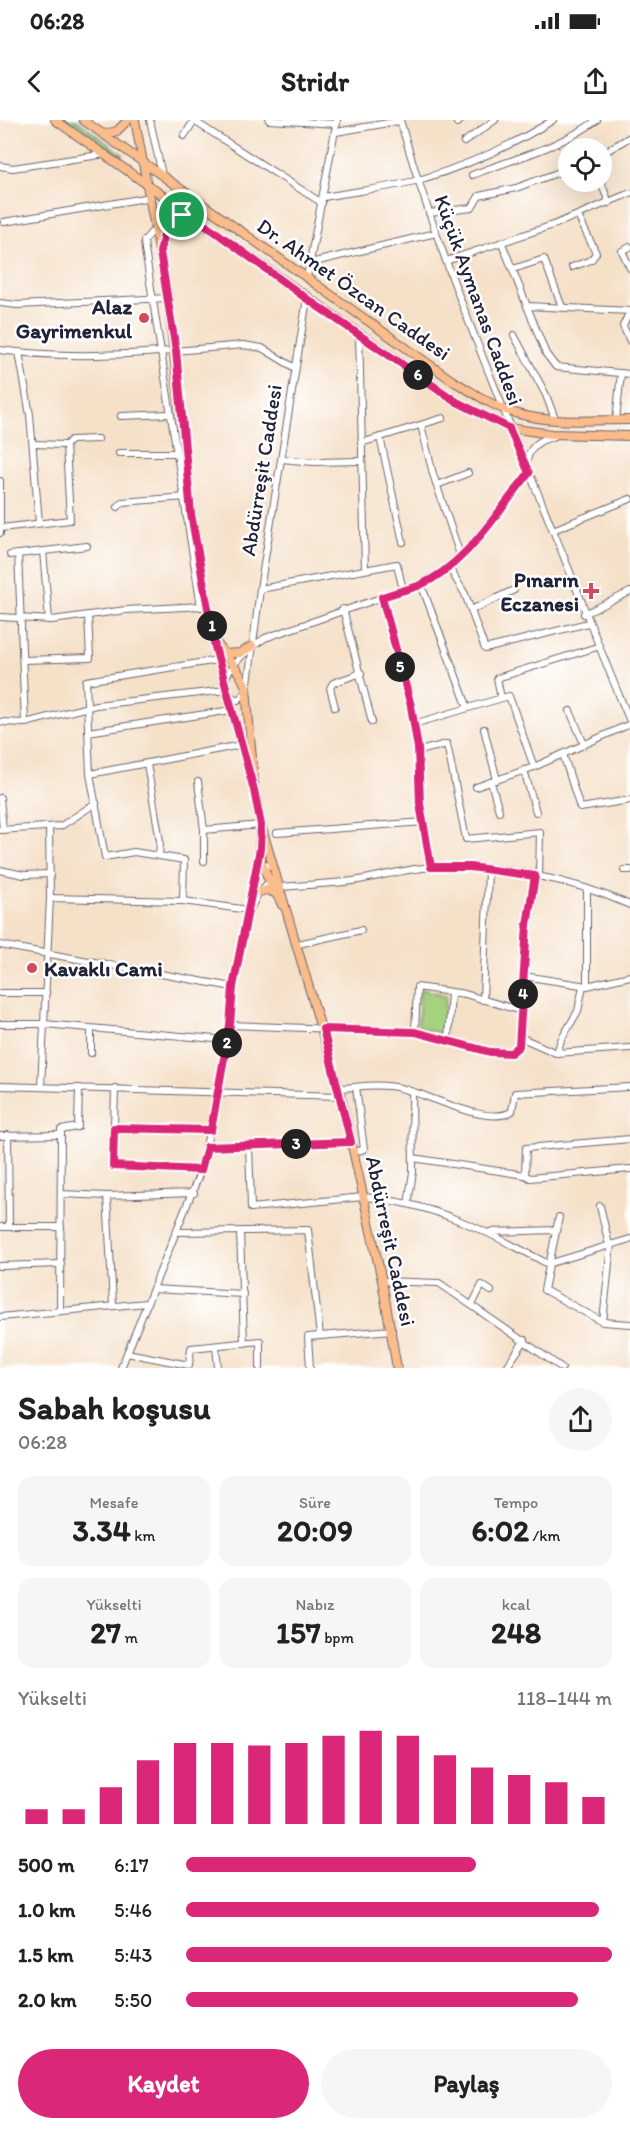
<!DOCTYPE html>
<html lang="tr">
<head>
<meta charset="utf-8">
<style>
  body { margin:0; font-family:Itim,sans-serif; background:#f6f6f6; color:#222; height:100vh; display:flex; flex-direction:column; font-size:22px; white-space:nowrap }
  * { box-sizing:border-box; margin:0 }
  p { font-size:20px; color:#767676 }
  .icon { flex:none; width:33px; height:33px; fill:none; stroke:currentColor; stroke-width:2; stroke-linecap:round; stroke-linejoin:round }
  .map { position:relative; height:1248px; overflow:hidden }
  .drawer { display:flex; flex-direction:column; background:#fff; flex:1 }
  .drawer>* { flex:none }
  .buttons { position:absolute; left:558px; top:18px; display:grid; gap:12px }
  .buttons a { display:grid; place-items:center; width:54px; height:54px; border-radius:50%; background:#fff; box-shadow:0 6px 24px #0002; font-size:30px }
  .pin { position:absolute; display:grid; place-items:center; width:51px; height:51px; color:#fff; margin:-26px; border:3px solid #fff; border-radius:50%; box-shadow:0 2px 6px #0007 }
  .km { position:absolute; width:30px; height:30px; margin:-15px; border-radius:50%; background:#222; color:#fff; font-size:16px; line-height:30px; text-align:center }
  .round { display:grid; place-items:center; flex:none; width:63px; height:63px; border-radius:32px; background:#f6f6f6 }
  .head { display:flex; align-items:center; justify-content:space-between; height:102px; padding:0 18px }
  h1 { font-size:33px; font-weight:700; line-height:45px }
  .metrics { display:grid; grid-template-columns:repeat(3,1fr); gap:9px; height:102px; padding:6px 18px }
  .metrics div { display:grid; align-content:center; border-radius:15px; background:#f6f6f6; text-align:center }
  .metrics b { font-size:30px; font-weight:700 }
  .metrics small { font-size:16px; font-weight:400 }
  .metrics p { font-size:16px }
  .chart { height:168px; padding:12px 18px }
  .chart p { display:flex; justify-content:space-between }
  .chart svg { width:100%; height:108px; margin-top:6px; stroke:#db2777; stroke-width:6 }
  .primary-button { display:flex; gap:12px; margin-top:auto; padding:12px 18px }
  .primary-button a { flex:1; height:69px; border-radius:36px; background:#db2777; color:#fff; font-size:24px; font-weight:700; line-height:69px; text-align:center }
  .primary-button a+a { background:#f6f6f6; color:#222 }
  ul { padding:0 18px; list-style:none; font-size:20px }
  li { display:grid; grid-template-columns:96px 72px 1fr; align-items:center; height:45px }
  li i { height:15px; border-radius:8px; background:#db2777 }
  .status { display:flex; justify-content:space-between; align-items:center; height:42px; padding:0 30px; background:#fff; direction:ltr }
  .status svg { height:16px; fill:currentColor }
  header { display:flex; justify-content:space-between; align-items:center; height:78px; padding:0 18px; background:#fff; font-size:27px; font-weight:700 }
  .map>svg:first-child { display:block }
  .green { fill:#a4d27f; stroke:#637a5d; stroke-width:1.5 }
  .forest { fill:#83b46e; stroke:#526b54; stroke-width:1.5 }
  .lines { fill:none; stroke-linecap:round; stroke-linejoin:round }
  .minor-casing { stroke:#6c646c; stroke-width:8 }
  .major-casing { stroke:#6c646c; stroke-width:10 }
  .minor { stroke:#fff; stroke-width:6 }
  .major { stroke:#fabc8b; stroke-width:8 }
  .route-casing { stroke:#fff; stroke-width:12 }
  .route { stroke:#db2777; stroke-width:8 }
  .poi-dot { fill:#d1495b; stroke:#fff; stroke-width:2 }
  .labels { text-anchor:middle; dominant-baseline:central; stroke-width:5; stroke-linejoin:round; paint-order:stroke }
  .street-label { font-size:21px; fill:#22223b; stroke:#fff }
  .poi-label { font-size:21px; font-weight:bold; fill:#22223b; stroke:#fff; text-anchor:end }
</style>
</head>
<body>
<div class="status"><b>06:28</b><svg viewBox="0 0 49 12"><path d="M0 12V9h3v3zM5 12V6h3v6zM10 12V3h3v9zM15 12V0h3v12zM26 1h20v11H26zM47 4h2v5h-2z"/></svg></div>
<header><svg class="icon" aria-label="back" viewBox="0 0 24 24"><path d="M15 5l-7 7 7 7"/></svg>Stridr<svg class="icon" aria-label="share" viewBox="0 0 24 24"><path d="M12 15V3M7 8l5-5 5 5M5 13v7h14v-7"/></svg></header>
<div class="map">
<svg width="630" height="1248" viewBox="0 0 630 1248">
  <rect width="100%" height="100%" fill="#fff"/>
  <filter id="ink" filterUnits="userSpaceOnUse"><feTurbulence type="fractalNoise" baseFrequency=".0167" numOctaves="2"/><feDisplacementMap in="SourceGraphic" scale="12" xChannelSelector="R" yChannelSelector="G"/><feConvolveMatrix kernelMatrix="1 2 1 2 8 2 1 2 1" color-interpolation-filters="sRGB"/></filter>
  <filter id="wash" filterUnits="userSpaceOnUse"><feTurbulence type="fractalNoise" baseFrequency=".008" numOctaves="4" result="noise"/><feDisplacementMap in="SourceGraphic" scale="24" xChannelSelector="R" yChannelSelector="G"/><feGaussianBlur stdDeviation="1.35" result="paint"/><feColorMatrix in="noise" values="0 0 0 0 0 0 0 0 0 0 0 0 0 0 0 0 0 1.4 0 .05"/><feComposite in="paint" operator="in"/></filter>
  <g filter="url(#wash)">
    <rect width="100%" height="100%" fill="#f5e0c8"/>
    <!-- green -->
    <polygon class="green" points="420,869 446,875 443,914 422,909 418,906"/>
    <!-- forest -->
    <polygon class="forest" points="62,0 77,0 123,35 120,39"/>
  </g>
  <g filter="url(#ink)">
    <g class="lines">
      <!-- minor casing -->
      <g class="minor-casing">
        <g id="minor">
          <polyline points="150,0 162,55"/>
          <polyline points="269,0 337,4"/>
          <path d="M400,0C440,140 497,273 552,408C579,472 602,537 630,601"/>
          <polyline points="456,0 457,3 461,0"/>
          <polyline points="336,12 400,1"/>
          <polyline points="184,16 194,1 322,83"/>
          <polyline points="464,22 495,0"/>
          <polyline points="602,34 630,17"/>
          <polyline points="0,46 13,48 106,34"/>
          <path d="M472,55C513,39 561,27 597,0"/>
          <polyline points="601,62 609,83"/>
          <path d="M324,77C355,71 388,68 419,60C465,46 512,26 553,0"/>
          <polyline points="429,93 472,88 479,76 516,68 568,49"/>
          <polyline points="4,102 151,77"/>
          <polyline points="156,107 144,121 145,130 201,487"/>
          <polyline points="502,123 546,234 556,247 630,254"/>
          <polyline points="630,127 622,131 630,148"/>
          <polyline points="446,141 556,104 630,73"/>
          <polyline points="310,143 436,113"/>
          <polyline points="572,147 591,140 596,133 578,96"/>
          <polyline points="513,149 544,139 562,187"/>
          <polyline points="307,157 337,0"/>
          <polyline points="0,183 17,185 168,178"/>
          <polyline points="527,186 630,191 623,206 630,221"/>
          <polyline points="359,213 365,449"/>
          <polyline points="514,215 546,275 555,299"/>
          <path d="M0,230C79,241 163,232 243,225L262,228L295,248"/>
          <polyline points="19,232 30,295 39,403"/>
          <polyline points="121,296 170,294"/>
          <polyline points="616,300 621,253"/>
          <polyline points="421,305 433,354 460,435"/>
          <polyline points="380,317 403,422"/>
          <polyline points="361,323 443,298"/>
          <polyline points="66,325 71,320 98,319"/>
          <polyline points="119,333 175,333"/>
          <polyline points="281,339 314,342 361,341"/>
          <path d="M526,346C528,327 538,320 555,316"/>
          <polyline points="0,361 0,413"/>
          <polyline points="437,365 468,353"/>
          <polyline points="118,387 122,382 186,377"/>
          <polyline points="1,408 70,400 66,325 33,324"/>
          <polyline points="553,410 630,379"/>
          <polyline points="43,431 49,500"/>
          <polyline points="18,434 25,603"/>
          <polyline points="10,435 87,426"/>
          <polyline points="448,446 465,474 485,529 588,503"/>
          <polyline points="421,464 468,588"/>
          <polyline points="260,469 397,444 403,470"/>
          <polyline points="382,477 411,586 419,628 420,684 431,747"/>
          <polyline points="343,489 372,602"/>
          <polyline points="471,490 514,470"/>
          <polyline points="584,494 630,472"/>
          <polyline points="0,497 52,500 126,490 203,486"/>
          <polyline points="23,540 90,538 88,495"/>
          <path d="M224,563C228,545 251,527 265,518L418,465L443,451L470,426L529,353"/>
          <polyline points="228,575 238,580 247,571 260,469 307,179"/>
          <polyline points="501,578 497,558 597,527"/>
          <polyline points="335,587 330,568 333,563 361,553"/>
          <polyline points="570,591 584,624"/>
          <polyline points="0,602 25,603 96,585 226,570"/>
          <polyline points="414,604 509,576 534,647"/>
          <polyline points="484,609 497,660"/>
          <polyline points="88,612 232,590"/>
          <polyline points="419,631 447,624 466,719 540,712 539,757"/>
          <polyline points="563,634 580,688 630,680"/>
          <polyline points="147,644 160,721 159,736"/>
          <polyline points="524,650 536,692"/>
          <polyline points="90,654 241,625"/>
          <polyline points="198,662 204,710 204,741"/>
          <polyline points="491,662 499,691"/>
          <polyline points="476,667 534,647 630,604"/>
          <polyline points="0,678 3,710"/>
          <polyline points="0,710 61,706 96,683"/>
          <polyline points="204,710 261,705"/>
          <polyline points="277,713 424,702"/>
          <polyline points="0,750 24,755 50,754"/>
          <polyline points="624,750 630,750"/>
          <path d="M280,767C304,765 329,764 353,761C380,757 407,748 434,747C499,745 570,758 630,785"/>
          <polyline points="587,769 587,866"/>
          <polyline points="50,778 183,781 249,790"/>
          <polyline points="183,781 184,740 134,732 105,737 90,654 86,561 218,540"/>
          <polyline points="251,787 259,772 272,759"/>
          <polyline points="298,824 361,810"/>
          <polyline points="0,825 233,867"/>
          <polyline points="524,856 587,866 630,856"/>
          <polyline points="0,873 46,873"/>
          <polyline points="483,880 488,750"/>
          <polyline points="0,904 44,904 227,920"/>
          <polyline points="230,905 415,912 490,932 511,933 519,926 527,805 535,756"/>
          <polyline points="415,912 417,867 465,874 521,891"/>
          <polyline points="520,917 556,933 630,928"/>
          <polyline points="448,921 451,872"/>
          <polyline points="91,933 91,909"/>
          <polyline points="557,933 561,920 578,891 583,866"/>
          <polyline points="0,966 341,976"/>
          <polyline points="41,967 50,778 49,707"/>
          <polyline points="115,968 113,1046 201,1050"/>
          <path d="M339,968C359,967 380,963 400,968C426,973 490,1008 512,991L515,973L630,967"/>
          <polyline points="114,1008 211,1010"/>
          <polyline points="8,1015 9,1107"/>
          <polyline points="0,1016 61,1015"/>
          <path d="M249,1025L251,1088L363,1077C431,1082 489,1112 548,1144L630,1119"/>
          <polyline points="207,1027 351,1022"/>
          <polyline points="353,1033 364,1029 356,967"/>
          <polyline points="413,1038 525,1055 530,1058 630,1049"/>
          <polyline points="525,1055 526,1028 630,1019"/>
          <polyline points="61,1074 107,1076 194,1073"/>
          <polyline points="107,1076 113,1185"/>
          <polyline points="408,1084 413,1052 412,972"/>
          <polyline points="600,1086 609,1125"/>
          <polyline points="559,1097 544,1170 603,1202 630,1204"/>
          <polyline points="0,1107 61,1107"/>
          <polyline points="178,1112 308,1110 320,1216"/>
          <polyline points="240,1112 244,1223"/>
          <polyline points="490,1112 556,1110"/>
          <polyline points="0,1146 61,1144"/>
          <polyline points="382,1161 439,1163 562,1248"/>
          <polyline points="153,1169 243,1174"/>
          <polyline points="472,1185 482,1165 491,1171"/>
          <polyline points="60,1191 61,1010 78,1007 79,968"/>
          <polyline points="0,1197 146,1183"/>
          <polyline points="603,1202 611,1124"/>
          <polyline points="216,1226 218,1248"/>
          <polyline points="127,1233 189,1245 191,1228 260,1221 260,1248"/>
          <polyline points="121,1248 201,1050 218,970 230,905 233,867 256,750 264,744 274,747"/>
          <polyline points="310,1248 308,1217 392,1210"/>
          <polyline points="506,1248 525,1220"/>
        </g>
      </g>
      <!-- major casing -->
      <g class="major-casing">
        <g id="major">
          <polyline points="55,0 457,282 509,308 551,314 630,316"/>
          <path d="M83,0L453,261C473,272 493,287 515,293C550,304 593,300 630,300"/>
          <polyline points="135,0 168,178 192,401 215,527 254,670 261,705 341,976 382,1161 397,1248"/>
          <polyline points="104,14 117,11 128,0"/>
          <polyline points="162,125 170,99 182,95 192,97"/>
          <polyline points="218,525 241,556 246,567 254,663"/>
          <polyline points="223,534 240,533 252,526"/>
          <path d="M261,706C255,744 267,754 282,785"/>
          <polyline points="259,772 267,770 275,773"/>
        </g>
      </g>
      <!-- minor -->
      <use href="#minor" class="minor"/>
      <!-- major -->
      <use href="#major" class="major"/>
    </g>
  </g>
  <g class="lines" filter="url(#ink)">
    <!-- route casing -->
    <g class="route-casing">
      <path id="route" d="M182,95L195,97L307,179L457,282L509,308L529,353C497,392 466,446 418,466C406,470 393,473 382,477L411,586L418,628L420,684L431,747H470L535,756L527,805L519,926L511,933L490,932L415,912L323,909L351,1022L207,1027L201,1050L113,1046L114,1008L211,1010L230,905L233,867L260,729L261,705L254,670L215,527L191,394L176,231L160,132L167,102Z"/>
    </g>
    <!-- route -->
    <use href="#route" class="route"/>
  </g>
  <!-- markers -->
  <g class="poi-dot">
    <circle cx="144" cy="198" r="6"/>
    <path d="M588 462h6v6h6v6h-6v6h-6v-6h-6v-6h6z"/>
    <circle cx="32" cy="848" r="6"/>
  </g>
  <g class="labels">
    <!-- street labels -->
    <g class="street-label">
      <text transform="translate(354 169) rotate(35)">Dr. Ahmet Özcan Caddesi</text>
      <text transform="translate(479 180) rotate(70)">Küçük Aymanas Caddesi</text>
      <text transform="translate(261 350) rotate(-81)">Abdürreşit Caddesi</text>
      <text transform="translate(391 1121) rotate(78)">Abdürreşit Caddesi</text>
    </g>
    <!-- poi labels -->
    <g class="poi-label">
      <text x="132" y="186">Alaz<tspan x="132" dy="24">Gayrimenkul</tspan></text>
      <text x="579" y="459">Pınarın<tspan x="579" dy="24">Eczanesi</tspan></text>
      <text x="44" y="848" text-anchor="start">Kavaklı Cami</text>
    </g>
  </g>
</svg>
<div class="buttons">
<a><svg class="icon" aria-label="locate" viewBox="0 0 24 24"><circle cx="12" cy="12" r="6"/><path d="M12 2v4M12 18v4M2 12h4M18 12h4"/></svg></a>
</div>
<div class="pin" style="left:182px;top:95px;background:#1e9e55"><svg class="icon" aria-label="arrive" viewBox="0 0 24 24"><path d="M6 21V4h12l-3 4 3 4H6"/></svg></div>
<b class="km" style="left:212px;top:506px">1</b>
<b class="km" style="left:227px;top:923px">2</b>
<b class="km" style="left:296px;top:1024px">3</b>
<b class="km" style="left:523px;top:874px">4</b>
<b class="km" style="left:400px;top:547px">5</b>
<b class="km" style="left:418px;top:255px">6</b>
</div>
<section class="drawer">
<div class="head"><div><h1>Sabah koşusu</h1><p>06:28</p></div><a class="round"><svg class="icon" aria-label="share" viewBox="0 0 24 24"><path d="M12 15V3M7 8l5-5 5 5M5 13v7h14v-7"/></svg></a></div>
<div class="metrics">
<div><p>Mesafe</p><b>3.34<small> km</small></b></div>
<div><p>Süre</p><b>20:09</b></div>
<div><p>Tempo</p><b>6:02<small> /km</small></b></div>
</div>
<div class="metrics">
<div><p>Yükselti</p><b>27<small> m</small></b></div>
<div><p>Nabız</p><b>157<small> bpm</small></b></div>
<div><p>kcal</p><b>248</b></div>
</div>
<div class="chart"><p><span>Yükselti</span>118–144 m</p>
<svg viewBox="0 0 160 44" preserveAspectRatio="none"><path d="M5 44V38M15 44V38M25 44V29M35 44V18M45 44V11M55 44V11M65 44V12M75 44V11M85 44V8M95 44V6M105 44V8M115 44V16M125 44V21M135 44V24M145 44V27M155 44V33"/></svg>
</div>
<ul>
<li><b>500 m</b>6:17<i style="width:68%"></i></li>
<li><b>1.0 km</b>5:46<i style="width:97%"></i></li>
<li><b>1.5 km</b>5:43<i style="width:100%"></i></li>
<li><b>2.0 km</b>5:50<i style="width:92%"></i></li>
</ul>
<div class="primary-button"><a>Kaydet</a><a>Paylaş</a></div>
</section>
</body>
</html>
